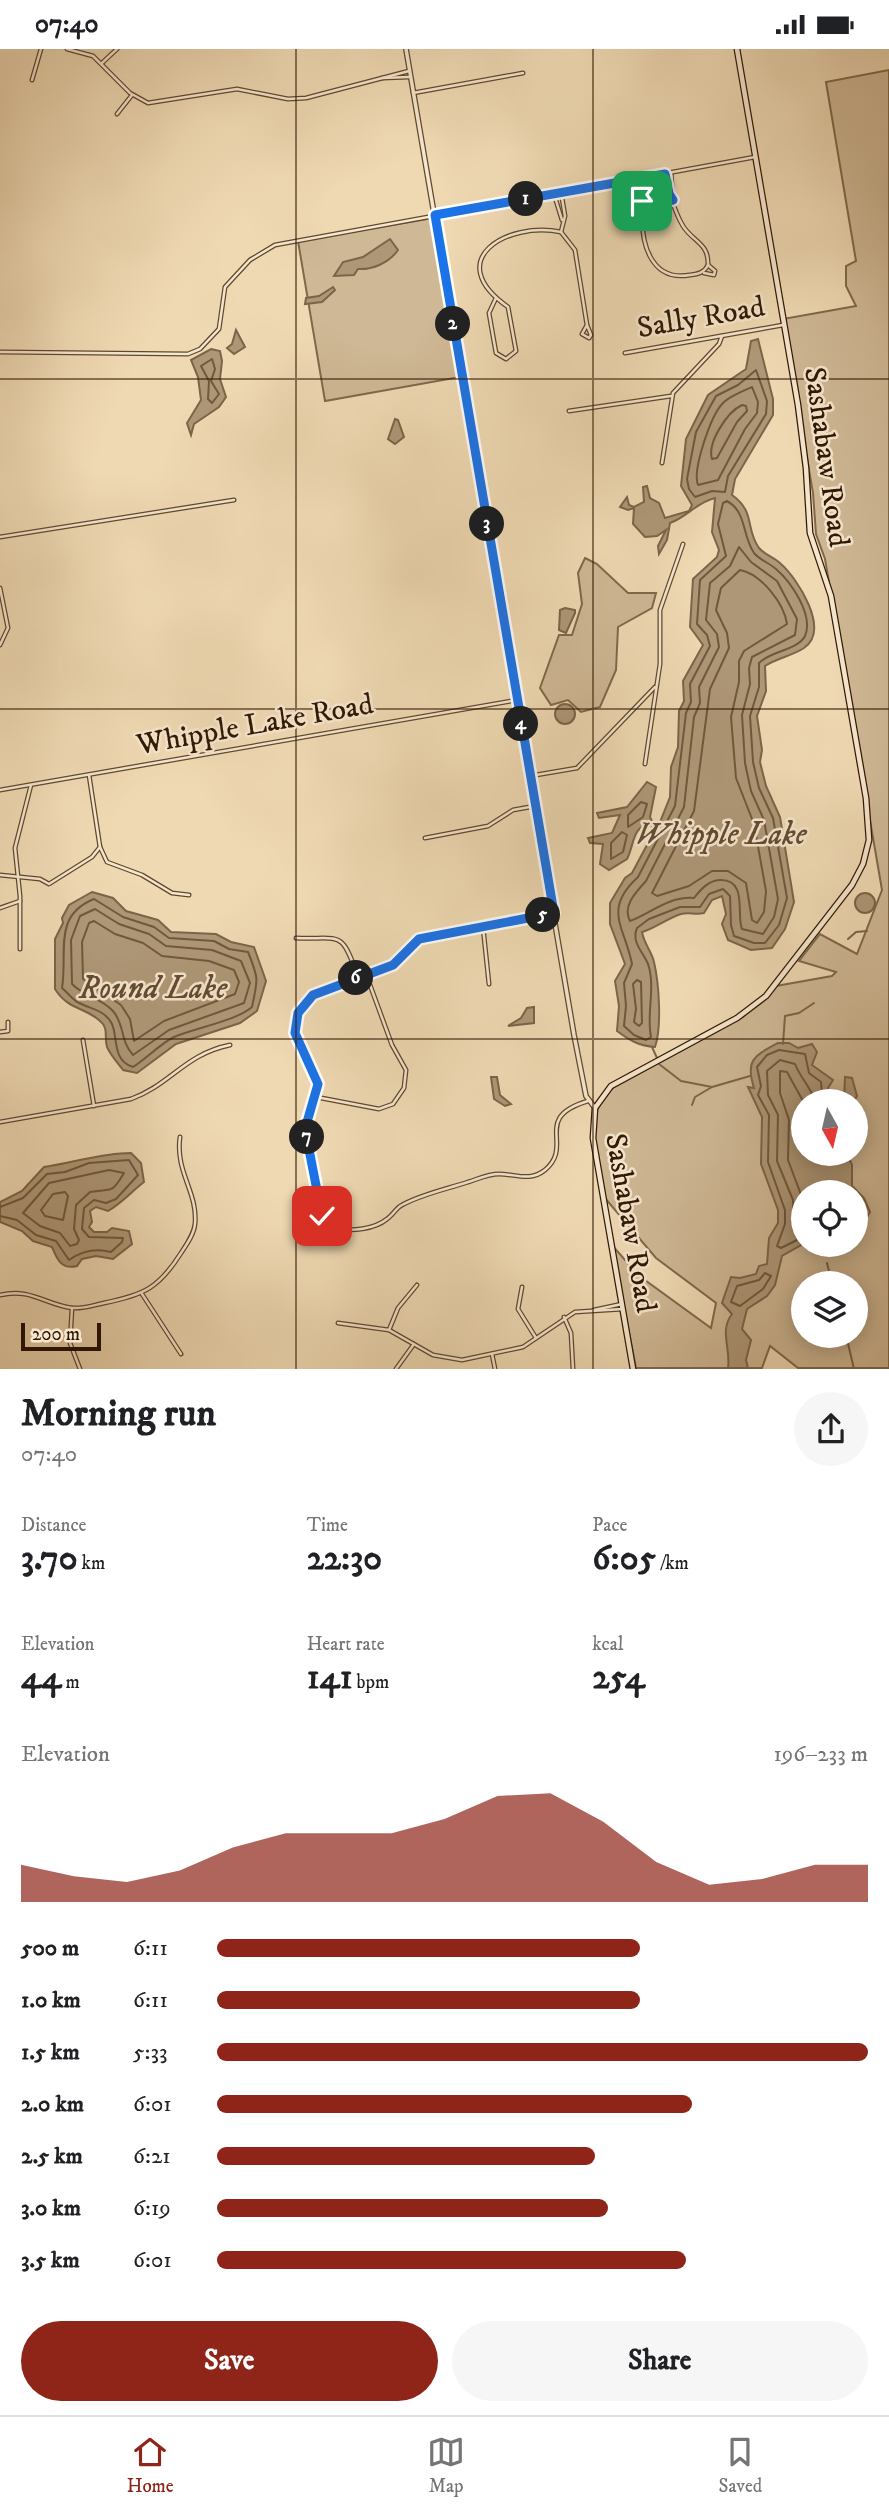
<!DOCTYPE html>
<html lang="en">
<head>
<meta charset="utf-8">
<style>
  body { margin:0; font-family:"IM FELL DW Pica",serif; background:#f6f6f6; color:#202124; height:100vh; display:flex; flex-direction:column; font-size:26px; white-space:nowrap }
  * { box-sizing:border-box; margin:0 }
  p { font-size:23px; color:#757577 }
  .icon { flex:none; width:38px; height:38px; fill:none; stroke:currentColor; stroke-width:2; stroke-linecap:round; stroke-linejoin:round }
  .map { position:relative; height:1320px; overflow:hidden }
  .sheet { display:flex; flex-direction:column; background:#fff; flex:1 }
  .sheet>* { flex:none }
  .needle { width:46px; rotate:172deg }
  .controls { position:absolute; left:791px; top:1040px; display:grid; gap:14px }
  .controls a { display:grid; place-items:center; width:77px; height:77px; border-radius:50%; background:#fff; box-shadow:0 4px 18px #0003; font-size:35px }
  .scale { position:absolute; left:21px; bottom:18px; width:80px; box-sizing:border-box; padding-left:7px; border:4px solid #311802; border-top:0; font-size:19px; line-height:24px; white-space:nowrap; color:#311802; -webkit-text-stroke:5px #f5e6ce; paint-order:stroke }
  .pin { position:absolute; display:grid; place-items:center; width:60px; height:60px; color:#fff; margin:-30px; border-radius:14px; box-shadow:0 4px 10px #0006 }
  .km { position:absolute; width:35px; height:35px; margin:-18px; border-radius:50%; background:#222; color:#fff; font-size:19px; line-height:35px; text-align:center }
  .round { display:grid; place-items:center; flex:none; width:74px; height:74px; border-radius:37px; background:#f6f6f6 }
  .summary { display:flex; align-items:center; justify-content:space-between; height:119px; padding:0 21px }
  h1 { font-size:38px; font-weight:800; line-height:52px }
  .stats { display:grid; grid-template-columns:repeat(3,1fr); gap:10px; height:119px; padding:7px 21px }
  .stats div { display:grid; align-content:center }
  .stats b { font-size:35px; font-weight:800 }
  .stats small { font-size:19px; font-weight:400 }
  .stats p { font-size:19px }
  .chart { height:196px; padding:14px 21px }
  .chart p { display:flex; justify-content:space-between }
  .chart svg { width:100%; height:126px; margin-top:7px; fill:#8f2418; opacity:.7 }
  .primary-button { display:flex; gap:14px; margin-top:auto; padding:14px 21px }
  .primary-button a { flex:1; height:80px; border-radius:42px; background:#8f2418; color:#fff; font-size:28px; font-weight:800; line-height:80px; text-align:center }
  .primary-button a+a { background:#f6f6f6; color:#202124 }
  ul { padding:0 21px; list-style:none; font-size:23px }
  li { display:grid; grid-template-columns:112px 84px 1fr; align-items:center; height:52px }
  li i { height:18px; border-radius:9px; background:#8f2418 }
  .status { display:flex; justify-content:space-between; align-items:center; height:49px; padding:0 35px; background:#fff; direction:ltr }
  .status svg { height:19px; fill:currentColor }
  .tabs { display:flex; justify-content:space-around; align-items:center; height:98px; border-top:2px solid #e0e0e0; background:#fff; font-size:19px; color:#757577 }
  .tabs a { display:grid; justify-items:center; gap:4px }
  .tabs .on { color:#8f2418 }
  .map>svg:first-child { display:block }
  .green { fill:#cfb895; stroke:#80684c; stroke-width:2; fill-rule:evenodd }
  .water { fill:#ae9777; stroke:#7c6448; stroke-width:2 }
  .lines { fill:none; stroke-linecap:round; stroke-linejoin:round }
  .shore { stroke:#70583c; stroke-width:2 }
  .stream { stroke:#7c6448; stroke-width:2 }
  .minor-casing { stroke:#60482e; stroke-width:5 }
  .tertiary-casing { stroke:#60482e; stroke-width:6 }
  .secondary-casing { stroke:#311802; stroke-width:7 }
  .minor { stroke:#f5e6ce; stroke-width:2.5 }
  .tertiary { stroke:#f5e6ce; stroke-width:3.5 }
  .secondary { stroke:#f5e6ce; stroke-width:4.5 }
  .route-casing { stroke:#fff; stroke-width:14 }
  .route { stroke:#1a73e8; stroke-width:9 }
  .grid { fill:none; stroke:#311802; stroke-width:2; stroke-opacity:0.55 }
  .labels { text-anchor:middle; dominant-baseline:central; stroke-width:5; stroke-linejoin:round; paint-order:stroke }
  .street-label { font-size:30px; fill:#311802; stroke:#f5e6ce }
  .water-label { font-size:32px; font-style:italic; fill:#634b31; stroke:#f5e6ce }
</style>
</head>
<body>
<div class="status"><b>07:40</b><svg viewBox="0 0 49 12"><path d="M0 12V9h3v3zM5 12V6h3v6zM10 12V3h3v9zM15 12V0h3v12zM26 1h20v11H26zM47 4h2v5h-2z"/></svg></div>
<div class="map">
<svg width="889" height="1320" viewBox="0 0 889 1320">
  <rect width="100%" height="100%" fill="#efd9b3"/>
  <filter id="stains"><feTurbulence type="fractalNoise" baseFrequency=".00286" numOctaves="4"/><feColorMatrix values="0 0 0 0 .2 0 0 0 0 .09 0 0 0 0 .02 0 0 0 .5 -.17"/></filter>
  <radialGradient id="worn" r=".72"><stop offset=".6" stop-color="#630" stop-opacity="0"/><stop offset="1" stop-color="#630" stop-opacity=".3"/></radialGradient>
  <!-- green -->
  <g class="green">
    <path d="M889,21V1319H798L770,1297L762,1319H636L612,1196L638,1226L711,1279L716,1254L656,1209L604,1148L594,1083L596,1063L605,1046L614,1038L743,968L776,937L832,927L836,923L799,912L820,885L857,905L882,841L825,510L816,485L813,444L783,270L856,257L846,237V217L856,212L826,33ZM803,1052H856V1104H803ZM803,1143H856V1195H803ZM803,1234H856V1286H803Z"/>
    <polygon points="433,169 460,328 325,352 298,192"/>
    <polygon points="585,509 597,515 628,544 656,544 652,559 618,578 616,621 600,658 581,663 568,651 551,656 540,639 559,586 572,586 582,555 578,524"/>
  </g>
  <!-- water -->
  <g class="water">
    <path d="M390,190L398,201C389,214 372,221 358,220L354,226L334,227L343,213L363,208Z"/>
    <polygon points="333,238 335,241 322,253 305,255 306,249 319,247"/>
    <polygon points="236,281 245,298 234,305 227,299 232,295"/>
    <path d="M758,290L773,350V366L735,430L732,446C756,463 745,480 759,499C765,506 775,509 781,515C797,529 831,581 804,599C792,607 777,609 765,617L766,642L757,667L762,701L760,713L766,737L780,768L794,853L785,880L772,899L751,901L728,891L722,875L726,865L722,847L712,851L704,864C696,866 689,863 681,865C668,869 652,881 642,883C644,895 652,903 654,913C659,934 662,978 655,998C639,997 629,991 617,982L619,957L615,932L625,915L610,875V854L625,829L632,824L655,781L650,775C632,777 634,797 627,810L609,821L600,815L603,795L590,794L588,789L612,784L620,766L599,769L597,764L627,758L647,733L656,738L650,768L653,774L660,773L670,748L671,718L678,698L679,662L684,652L683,632L703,596L690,578L693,530L717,508L719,501L712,483L715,449C697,453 687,468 670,474L667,491L659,505L658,497L666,481L657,487L645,488L633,475L634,459L628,461L620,458L627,448L629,456L634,458L644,453L643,438L647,437L650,449L659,454L665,469L689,462L692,456L681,437L686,390L708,346L746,320L751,292Z"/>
    <polygon points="211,300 220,302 222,312 220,330 226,348 219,358 194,375 191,386 187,374 201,351 198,328 191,311"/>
    <polygon points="395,370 398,371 404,388 395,395 388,390"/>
    <polygon points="565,559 575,561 575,564 566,584 559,581 560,561"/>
    <circle cx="565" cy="665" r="10"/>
    <path d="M92,843L113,849L126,862L158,871L171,883L216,885L231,893L254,898L266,932L257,962L240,974L176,995L137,1024L123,1021C118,1014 111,1007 107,998C104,988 109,979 100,972C85,958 68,961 55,940V890L63,874L62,869L69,856Z"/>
    <circle cx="865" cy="854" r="10"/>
    <polygon points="534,958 534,974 508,977 521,969 527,959"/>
    <path d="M778,994H789L798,999L812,995L817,1003L812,1016L833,1031L828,1039L831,1047L836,1043L844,1051L845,1028L852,1029L857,1047L854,1052H803V1104H847L852,1116V1137L864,1149L870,1163L867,1168L856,1170V1143H803V1195L782,1207L775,1236L767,1247L747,1260L742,1280L751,1291L746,1311L748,1319H728C731,1299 719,1282 732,1265L722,1254L731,1228L740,1229L756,1225L759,1217L767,1215L769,1189L778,1174V1161L761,1115L762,1068L748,1038L754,1039C745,1011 754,1007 778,994Z"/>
    <polygon points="491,1028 497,1028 500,1046 511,1055 505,1057 494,1050"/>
    <path d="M131,1104L141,1114L144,1133C131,1143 123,1153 108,1162L96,1158L90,1162L92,1173L89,1178L94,1183H107L112,1179L129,1182L132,1195L113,1210L96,1207L82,1210L77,1217C61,1221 57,1210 52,1198L33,1192L22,1182L0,1173V1153L22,1142L44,1118C73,1114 101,1104 131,1104Z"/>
  </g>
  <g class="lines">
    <!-- shore -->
    <g class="shore">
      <polygon points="212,310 215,320 211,332 219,345 212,354 208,350 209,332 201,317"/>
      <polygon points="756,321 767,352 766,365 728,427 725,443 712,442 695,448 689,440 687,430 696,383 716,347 738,336"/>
      <path d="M752,338L758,353L757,364L745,380L718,431L698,436C692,421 711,366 723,354C728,348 745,341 752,338Z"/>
      <path d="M742,356L746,357L747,362L737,373L717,409L712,410C707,394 727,363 742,356Z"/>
      <path d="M727,452C747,463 742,487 754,504C760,511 769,514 776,520C791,533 814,566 805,587C798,601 770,602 759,614V638L750,667L753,713L759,739L773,769L787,849L779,876L765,894H754L734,887L731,876L730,847L723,840L709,845L700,858H680L649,870L637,879C631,893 643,903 648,915C656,938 646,965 651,988L646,991L634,986L624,977L626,957L624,934L632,915C625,878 602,861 638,828L675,757L686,664L691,653L690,635L710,597L707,586L697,575L700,531L726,507L718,475L723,454Z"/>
      <path d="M739,498L751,513L777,532L797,570L795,586L752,608L749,619L750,635L742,666L745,714L751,742L764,771L778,850L774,868L763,885L742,880C736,866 748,831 721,831C709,831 701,840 694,849C669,847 651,864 630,872C622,857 636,843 646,832L684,758L694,668L700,654L699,638L719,598L717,585L706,571L710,534L730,517Z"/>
      <path d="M740,521C761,525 784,554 787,575L744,602L739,612V633L731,668L736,729L754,775L766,842L764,863L757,874L752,871L746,834L728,822H712L689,837L657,847L652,844L694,762L710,640L729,599L727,584L716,561L721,539Z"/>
      <polygon points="641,753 647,755 643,768 628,778 628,766"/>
      <polygon points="622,783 627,786 623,803 611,810 611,794"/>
      <path d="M94,850L123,868L154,878L169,889L214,892L229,900L248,903C259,930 258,930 252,958C236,972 195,979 174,988C160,995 147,1009 133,1018C112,1012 118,988 112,975C105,961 91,960 79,954C73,951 67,943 62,939C68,903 52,867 94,850Z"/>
      <path d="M95,860L119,875L149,885L166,897L212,901L241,912L250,934L244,954L169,981L133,1006C120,992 125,976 113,962C100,948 86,949 72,935L71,891L80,867Z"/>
      <polygon points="94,872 115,885 143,894 162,907 209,912 234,921 239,933 235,945 164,972 134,992 130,970 121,956 83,930 82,893 89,874"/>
      <polygon points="637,931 641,933 642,974 639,977 634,973 636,960 633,935"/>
      <path d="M109,1121L124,1124C111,1146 112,1139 90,1143L76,1156L74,1180L79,1191L77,1195L70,1197L60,1184L40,1177L23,1164L49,1134Z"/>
      <polygon points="65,1143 68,1147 63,1171 45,1167 41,1161 53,1145"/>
      <polyline points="803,1151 788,1111 789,1071 780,1044 780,1022 787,1023 803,1052"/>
      <path d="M0,1158L23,1149L47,1125L65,1123L89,1114L129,1111L138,1126L116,1150L106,1154L94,1151L84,1159L82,1180L89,1188L123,1189L122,1193L111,1203C95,1199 82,1202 69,1211L56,1192L36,1186L17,1171L0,1167"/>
      <path d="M803,1180L794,1178L793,1151L777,1112L778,1066L768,1046L767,1022L780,1011L795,1015C801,1030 810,1037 815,1052"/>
      <polyline points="803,1188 781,1199 777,1197 785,1175 785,1161 768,1113 769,1066 758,1046 761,1037 757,1018 767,1006 779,1001 805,1005 809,1024 821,1033 822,1045 826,1052"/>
      <polygon points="765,1224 771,1227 763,1240 740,1257 731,1253 737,1237 759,1231"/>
    </g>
    <!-- stream -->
    <g class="stream">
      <polyline points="848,890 856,883 867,882"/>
      <polyline points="783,995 785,967 799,964 814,954"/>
      <polyline points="652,998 657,1009"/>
      <polyline points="659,1015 681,1032 712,1038"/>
      <polyline points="692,1056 695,1048 712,1038 750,1027"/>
      <polyline points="824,1195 826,1205"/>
      <polyline points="827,1214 832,1234"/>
      <polyline points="846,1286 854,1320"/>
    </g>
    <!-- minor casing -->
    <g class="minor-casing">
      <g id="minor">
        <polyline points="67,0 93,7 130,44 148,54 237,40 288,50 306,49 409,22"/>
        <polyline points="102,14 117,0"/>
        <polyline points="382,29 409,28"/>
        <polyline points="32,31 41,0"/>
        <polyline points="413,44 523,24"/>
        <polyline points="117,65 132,46"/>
        <polyline points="671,124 673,151"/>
        <path d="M665,125C668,140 675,164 683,177C693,193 709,194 708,216"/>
        <polyline points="554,145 562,171"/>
        <path d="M673,151L647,156L643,162C640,194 651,233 690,226C698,225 704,224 708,216"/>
        <polyline points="642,163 636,159 637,153 647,156"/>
        <polyline points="561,183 575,201 587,276 591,286 589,289 582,285 587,276"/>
        <polyline points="561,183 565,167 561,143"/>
        <polyline points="704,224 714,226 715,222 708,216"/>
        <path d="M496,249L489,264L496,304L506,310L516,302L508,258C441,211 507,172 561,183"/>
        <polyline points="0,303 188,305 200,300 219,280 225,238 250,211 275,196 755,108"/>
        <polyline points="625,304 783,276"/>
        <polyline points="569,362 671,347"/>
        <polyline points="662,414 673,344 719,295 722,287"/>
        <polyline points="0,488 234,451"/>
        <polyline points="0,539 8,579 0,596"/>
        <polyline points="645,715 660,615 660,561 683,495"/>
        <polyline points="89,726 100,798 107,813 142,826 172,844 189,846"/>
        <polyline points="530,727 577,719 655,638"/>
        <polyline points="0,741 517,651"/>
        <polyline points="425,789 488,777 513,761 535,757"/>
        <polyline points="0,826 40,830 49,835 92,808 100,798"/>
        <polyline points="0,859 20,852"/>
        <path d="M554,864L419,890L393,916L313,946L298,964L295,984L318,1035L305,1080L322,1167L336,1179C351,1183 375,1180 387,1170C393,1166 396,1159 402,1156C422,1145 447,1140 468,1133C478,1130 488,1125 499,1125C516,1125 530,1133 545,1121C575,1096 531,1069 588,1052"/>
        <polyline points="483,878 489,935"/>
        <path d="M296,889C341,891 341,879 358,928"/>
        <polyline points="20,900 20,847 15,799 31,736"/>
        <polyline points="0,983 8,982 8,973"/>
        <polyline points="83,991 94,1057"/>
        <polyline points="316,1048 379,1060 393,1055 404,1039 406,1021 392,996 366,925"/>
        <path d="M0,1073L131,1050C170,1036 185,1005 230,996"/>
        <polyline points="522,1238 518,1260 536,1289"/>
        <polyline points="142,1245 181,1305"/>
        <path d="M0,1246C31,1239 44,1255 72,1259C83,1260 94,1256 104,1254C144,1246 159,1239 181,1204C187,1195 194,1185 195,1175C198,1143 175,1123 180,1088"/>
        <polyline points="72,1259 70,1294 80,1320"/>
        <polyline points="594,1261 622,1255"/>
        <polyline points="564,1268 571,1284 573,1320"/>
        <polyline points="338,1274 389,1281 433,1306 462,1311 523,1298 575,1263 623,1260"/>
        <polyline points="389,1281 398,1259 417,1236"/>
        <polyline points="492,1305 495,1320"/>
        <polyline points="396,1320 414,1295"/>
      </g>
    </g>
    <!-- tertiary casing -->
    <g class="tertiary-casing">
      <polyline id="tertiary" points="406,0 574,986 586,1047 595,1059"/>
    </g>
    <!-- secondary casing -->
    <g class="secondary-casing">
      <polyline id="secondary" points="633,1320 593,1089 595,1059 611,1037 737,969 766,947 852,836 863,815 869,791 866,749 831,547 810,484 806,419 798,356 737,0"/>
    </g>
    <!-- minor -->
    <use href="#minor" class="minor"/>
    <!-- tertiary -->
    <use href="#tertiary" class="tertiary"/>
    <!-- secondary -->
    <use href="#secondary" class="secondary"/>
  </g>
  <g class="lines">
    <!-- route casing -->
    <g class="route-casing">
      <polyline id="route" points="322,1167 305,1080 318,1035 295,984 298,964 313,946 393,916 419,890 554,864 435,166 665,125 669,145 673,151 647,156 642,152"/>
    </g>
    <!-- route -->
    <use href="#route" class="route"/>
  </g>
  <!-- grid -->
  <path class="grid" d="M296,0V1320M593,0V1320M0,330H889M0,660H889M0,990H889"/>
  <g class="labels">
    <!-- street labels -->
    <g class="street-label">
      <text transform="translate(701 269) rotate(-10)">Sally Road</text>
      <text transform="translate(826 408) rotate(82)">Sashabaw Road</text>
      <text transform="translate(255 676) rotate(-10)">Whipple Lake Road</text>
      <text transform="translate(630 1174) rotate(80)">Sashabaw Road</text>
    </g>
    <!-- water labels -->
    <g class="water-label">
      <text x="721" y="786">Whipple Lake</text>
      <text x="153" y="940">Round Lake</text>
    </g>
  </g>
  <rect width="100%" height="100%" filter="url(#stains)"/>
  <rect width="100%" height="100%" fill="url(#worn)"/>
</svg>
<div class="controls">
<a><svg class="needle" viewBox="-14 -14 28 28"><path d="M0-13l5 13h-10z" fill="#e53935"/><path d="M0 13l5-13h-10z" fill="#757577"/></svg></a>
<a><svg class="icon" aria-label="locate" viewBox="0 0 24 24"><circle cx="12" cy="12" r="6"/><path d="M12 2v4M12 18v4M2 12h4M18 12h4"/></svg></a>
<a><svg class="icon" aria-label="layers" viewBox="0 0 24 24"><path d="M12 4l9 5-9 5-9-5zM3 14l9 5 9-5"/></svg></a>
</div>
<div class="scale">200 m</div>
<div class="pin" style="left:642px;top:152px;background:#1e9e55"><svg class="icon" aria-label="arrive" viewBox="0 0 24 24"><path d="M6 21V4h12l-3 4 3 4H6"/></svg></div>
<div class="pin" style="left:322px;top:1167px;background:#d93025"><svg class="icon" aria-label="check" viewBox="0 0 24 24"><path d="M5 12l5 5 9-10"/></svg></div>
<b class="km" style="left:526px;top:150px">1</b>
<b class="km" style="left:453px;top:275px">2</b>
<b class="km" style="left:487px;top:475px">3</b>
<b class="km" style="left:521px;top:675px">4</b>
<b class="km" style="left:543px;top:866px">5</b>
<b class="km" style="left:356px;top:929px">6</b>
<b class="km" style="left:307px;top:1088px">7</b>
</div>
<section class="sheet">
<div class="summary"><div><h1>Morning run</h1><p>07:40</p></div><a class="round"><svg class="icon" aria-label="share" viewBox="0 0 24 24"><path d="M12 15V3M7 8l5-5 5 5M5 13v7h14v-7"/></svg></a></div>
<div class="stats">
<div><p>Distance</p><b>3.70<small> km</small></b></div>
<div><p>Time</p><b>22:30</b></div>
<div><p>Pace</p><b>6:05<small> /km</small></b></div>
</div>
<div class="stats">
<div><p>Elevation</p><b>44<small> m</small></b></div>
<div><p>Heart rate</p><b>141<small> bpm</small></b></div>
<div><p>kcal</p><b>254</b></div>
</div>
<div class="chart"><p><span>Elevation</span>196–233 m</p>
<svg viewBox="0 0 160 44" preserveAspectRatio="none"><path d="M0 44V31L10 35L20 37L30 33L40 25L50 20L60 20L70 20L80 15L90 7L100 6L110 16L120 30L130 38L140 36L150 31L160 31V44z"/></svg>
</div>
<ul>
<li><b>500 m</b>6:11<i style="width:65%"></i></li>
<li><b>1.0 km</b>6:11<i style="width:65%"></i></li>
<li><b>1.5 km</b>5:33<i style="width:100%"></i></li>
<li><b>2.0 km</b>6:01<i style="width:73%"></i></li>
<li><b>2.5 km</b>6:21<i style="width:58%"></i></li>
<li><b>3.0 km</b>6:19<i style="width:60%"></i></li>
<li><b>3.5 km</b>6:01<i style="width:72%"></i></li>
</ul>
<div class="primary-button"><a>Save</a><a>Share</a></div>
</section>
<nav class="tabs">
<a class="on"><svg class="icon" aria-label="home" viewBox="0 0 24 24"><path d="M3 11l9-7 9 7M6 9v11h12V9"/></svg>Home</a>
<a><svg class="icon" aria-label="map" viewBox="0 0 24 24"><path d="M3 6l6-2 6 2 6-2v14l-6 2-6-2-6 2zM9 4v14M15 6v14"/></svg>Map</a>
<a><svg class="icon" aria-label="saved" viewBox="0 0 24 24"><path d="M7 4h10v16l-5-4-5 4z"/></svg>Saved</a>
</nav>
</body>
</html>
